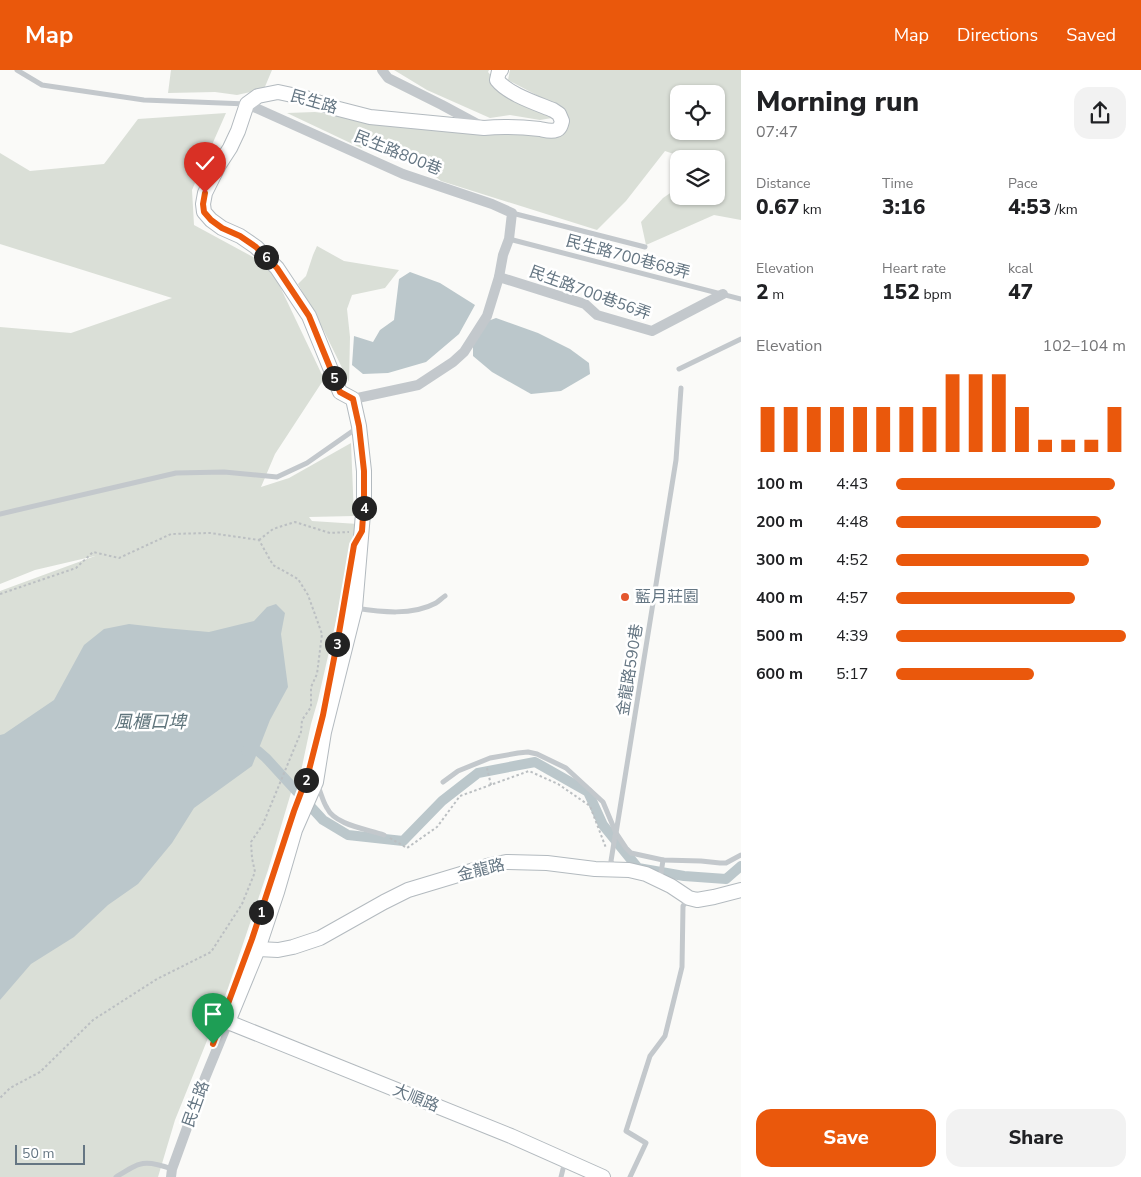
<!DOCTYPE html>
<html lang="en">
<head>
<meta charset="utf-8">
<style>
  body { margin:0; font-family:"Nunito Sans","Noto Sans TC",sans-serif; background:#f2f2f2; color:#202124; height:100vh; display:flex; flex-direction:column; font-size:19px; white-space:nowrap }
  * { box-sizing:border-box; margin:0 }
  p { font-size:16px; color:#757577 }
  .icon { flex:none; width:28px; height:28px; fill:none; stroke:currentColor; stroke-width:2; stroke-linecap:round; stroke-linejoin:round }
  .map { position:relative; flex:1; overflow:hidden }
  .details { display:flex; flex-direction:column; background:#fff; width:400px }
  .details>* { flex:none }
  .controls { position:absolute; left:670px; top:15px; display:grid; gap:10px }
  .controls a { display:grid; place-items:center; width:55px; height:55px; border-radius:10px; background:#fff; box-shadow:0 1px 4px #0004; font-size:25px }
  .scale { position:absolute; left:15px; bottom:12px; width:70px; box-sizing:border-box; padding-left:5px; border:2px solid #657683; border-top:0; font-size:14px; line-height:18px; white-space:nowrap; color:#657683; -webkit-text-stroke:4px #fff; paint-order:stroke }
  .pin { position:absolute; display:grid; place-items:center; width:42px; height:42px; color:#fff; margin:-51px -21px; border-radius:50% 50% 50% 0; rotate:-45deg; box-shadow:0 0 5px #0007 }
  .pin .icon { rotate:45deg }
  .km { position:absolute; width:25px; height:25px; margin:-12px; border-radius:50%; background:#222; color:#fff; font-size:14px; line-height:25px; text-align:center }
  .round { display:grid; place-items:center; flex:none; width:52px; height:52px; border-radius:15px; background:#f2f2f2 }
  .headline { display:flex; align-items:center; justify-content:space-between; height:85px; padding:0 15px }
  h1 { font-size:28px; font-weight:800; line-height:38px }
  .stats { display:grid; grid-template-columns:repeat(3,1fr); gap:8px; height:85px; padding:5px 15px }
  .stats div { display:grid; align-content:center }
  .stats b { font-size:21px; font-weight:800 }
  .stats small { font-size:14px; font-weight:400 }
  .stats p { font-size:14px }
  .chart { height:140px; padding:10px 15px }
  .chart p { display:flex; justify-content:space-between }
  .chart svg { width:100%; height:90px; margin-top:5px; stroke:#ea580c; stroke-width:6 }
  .primary-button { display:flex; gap:10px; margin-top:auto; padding:10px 15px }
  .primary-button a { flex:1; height:58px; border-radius:15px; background:#ea580c; color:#fff; font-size:20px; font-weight:800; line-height:58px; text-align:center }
  .primary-button a+a { background:#f2f2f2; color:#202124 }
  ul { padding:0 15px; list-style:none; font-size:16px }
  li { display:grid; grid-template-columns:80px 60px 1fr; align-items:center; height:38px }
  li i { height:12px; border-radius:6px; background:#ea580c }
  header { display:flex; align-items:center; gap:30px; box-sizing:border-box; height:70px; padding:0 25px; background:#ea580c; color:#fff }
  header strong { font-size:24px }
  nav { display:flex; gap:28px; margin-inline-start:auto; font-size:18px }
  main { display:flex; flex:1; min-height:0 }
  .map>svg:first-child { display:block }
  .green { fill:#dadfd7; fill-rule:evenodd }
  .water { fill:#bbc7cb }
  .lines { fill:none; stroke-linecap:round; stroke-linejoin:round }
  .canal { stroke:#bbc7cb; stroke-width:10 }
  .secondary-casing { stroke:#b3babf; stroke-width:16 }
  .path { stroke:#bbbfc2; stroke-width:2; stroke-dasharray:2.5 2.5; stroke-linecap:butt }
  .lane { stroke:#c3c8cc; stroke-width:5 }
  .street { stroke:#c3c8cc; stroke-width:10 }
  .secondary { stroke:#fff; stroke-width:14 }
  .route-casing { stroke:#fff; stroke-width:10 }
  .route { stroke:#ea580c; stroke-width:6 }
  .poi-dot { fill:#e4572e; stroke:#fff; stroke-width:2 }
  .labels { text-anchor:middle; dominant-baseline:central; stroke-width:5; stroke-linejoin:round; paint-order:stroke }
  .street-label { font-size:16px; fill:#657683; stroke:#fff }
  .poi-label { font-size:16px; fill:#657683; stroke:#fff; text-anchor:start }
  .water-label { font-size:18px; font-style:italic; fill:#60757c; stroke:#fff }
</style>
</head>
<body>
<header>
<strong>Map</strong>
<nav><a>Map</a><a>Directions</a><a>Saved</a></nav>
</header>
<main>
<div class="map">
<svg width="741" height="1107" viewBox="0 0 741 1107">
  <rect width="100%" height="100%" fill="#fafaf8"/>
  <!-- green -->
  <g class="green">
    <polygon points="171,0 272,0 264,19 237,25 215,22 168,23"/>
    <polygon points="394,0 489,0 488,2 499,15 547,37 552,48 540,50 510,45 490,48 427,20"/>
    <path d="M510,0H741V150L714,145L646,175L641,152L663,128L679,117V126H716V89H688L665,81L626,131L597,160L441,111L400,78H361L287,43L315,42L450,60H559L563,39L508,10ZM679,24H716V61H679Z"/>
    <polygon points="226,43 192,120 194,155 253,187 275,206 324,309 275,384 261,417 289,408 351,373 354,446 309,447 312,451 358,454 318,630 311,654 300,706 296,706 268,800 227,921 175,1050 158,1107 0,1107 0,521 95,486 35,500 0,514 0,257 71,263 172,228 0,174 0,83 30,101 104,94 138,49"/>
    <polygon points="317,176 344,191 399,200 385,218 352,225 347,239 350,267 349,312 324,261 298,214 306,206 313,185"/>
  </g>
  <!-- water -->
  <g class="water">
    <polygon points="410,202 440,213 475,235 459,264 426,292 388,303 363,304 352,295 354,266 373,272 380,260 394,250 399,209"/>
    <polygon points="496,248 538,263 570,279 589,293 590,304 561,321 531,324 492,302 473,286 473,273 485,252"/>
    <polygon points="276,534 285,543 281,564 288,617 270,650 252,696 194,738 172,773 138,814 108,835 74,867 31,894 0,930 0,665 4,664 54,630 84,575 104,559 129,554 164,558 209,562 254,551 267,537"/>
  </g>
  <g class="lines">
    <!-- canal -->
    <polyline class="canal" points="246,681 258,681 266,688 323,750 348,765 403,771 442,731 478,703 535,692 588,722 603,755 638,798 684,806 726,809 741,796"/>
    <!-- secondary casing -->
    <g class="secondary-casing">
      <g id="secondary">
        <path d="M501,0L499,1L497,10C508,24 536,33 553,40L559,44L562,51C561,55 560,59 556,60C551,62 545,60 540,59C521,57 503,56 484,58L370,47L331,37L306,28L278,22L258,26L247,34L238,61L230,78L219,95L205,123L203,134L204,142L211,150L222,158L240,166L256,177L277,198L309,246L340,322L353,329L359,356L364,401V432L355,538L324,662L316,712L295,760L277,822L258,879L228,952L511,1066L603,1107"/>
        <polyline points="258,879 278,880 293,877 320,868 384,832 408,820 491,795 506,792 547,793 595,799 629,800 646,804 671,816 689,828 697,830 714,827 741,820"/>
      </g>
    </g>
    <!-- path -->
    <g class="path">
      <polyline points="259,470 273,459 295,452 330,463 349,462"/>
      <polyline points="0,524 76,498 93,482 119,488 171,464 210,463 259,470 273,495 298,509 308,525 322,564 317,604 311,617 311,637 302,650 301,662 263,754 251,772 252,788 255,802 242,834 211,882 157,909 93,950 40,1002 10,1018 0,1028"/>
      <polyline points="487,698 491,715"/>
      <polyline points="390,768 407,778 437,757 460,726 529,701 558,714 590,736 606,778"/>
    </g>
    <!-- lane -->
    <g class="lane">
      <polyline points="17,0 42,15 144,30 247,34"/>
      <polyline points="512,143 645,177"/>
      <polyline points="509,169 741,229"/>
      <polyline points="679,299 741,269"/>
      <polyline points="0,444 176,403 224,402 277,407 307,393 357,358"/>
      <path d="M355,538C381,542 412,546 436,533C439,531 442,528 445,526"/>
      <polyline points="443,712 458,701 490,688 518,683 528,682 537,684 566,698 603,732 616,763 626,778 631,783 663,790 701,791 720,793 726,793 741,785"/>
      <path d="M318,716C321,723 323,732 327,738C335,755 367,759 384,765"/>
      <polyline points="615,799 611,791 615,766 616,763 676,390 681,318"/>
      <polyline points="660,810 663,790"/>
      <path d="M116,1107C140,1092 144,1089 172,1099"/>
      <polyline points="561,1107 565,1091"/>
      <polyline points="630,1107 646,1073 626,1061 650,986 665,966 682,897 683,836 688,829"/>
    </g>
    <!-- street -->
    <g class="street">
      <polyline points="382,0 388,8 442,35 481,56"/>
      <polyline points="247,34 403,104 492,134 512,143 509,169 503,185 499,207 487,246 464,282 453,292 418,315 353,329"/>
      <polyline points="499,207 585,234 597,245 652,261 723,224"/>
      <polyline points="171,1107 172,1099 205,1008 228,952"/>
    </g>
    <!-- secondary -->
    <use href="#secondary" class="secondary"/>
  </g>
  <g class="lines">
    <!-- route casing -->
    <g class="route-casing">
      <polyline id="route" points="205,123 203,134 204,142 211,150 222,158 240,166 256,177 277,198 309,246 340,322 353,329 359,356 364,401 364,432 362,461 354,475 339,563 323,645 308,704 294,741 252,869 213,974"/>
    </g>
    <!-- route -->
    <use href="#route" class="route"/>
  </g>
  <!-- markers -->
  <circle class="poi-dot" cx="625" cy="527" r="5"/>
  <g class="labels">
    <!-- street labels -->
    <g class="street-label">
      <text transform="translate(314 32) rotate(16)">民生路</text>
      <text transform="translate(398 83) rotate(22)">民生路800巷</text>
      <text transform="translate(628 187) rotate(15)">民生路700巷68弄</text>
      <text transform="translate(590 223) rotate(20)">民生路700巷56弄</text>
      <text transform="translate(630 600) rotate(-81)">金龍路590巷</text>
      <text transform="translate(481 800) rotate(-14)">金龍路</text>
      <text transform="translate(416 1028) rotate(22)">大順路</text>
      <text transform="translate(196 1034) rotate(-70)">民生路</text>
    </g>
    <!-- poi labels -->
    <g class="poi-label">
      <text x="635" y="527">藍月莊園</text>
    </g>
    <!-- water labels -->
    <g class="water-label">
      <text x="150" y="652">風櫃口埤</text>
    </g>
  </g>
</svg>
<div class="controls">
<a><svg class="icon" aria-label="locate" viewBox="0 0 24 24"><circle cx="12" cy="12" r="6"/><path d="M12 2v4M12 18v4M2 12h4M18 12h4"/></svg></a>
<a><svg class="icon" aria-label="layers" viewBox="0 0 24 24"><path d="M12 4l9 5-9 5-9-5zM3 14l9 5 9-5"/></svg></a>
</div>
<div class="scale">50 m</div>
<div class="pin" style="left:213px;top:974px;background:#1e9e55"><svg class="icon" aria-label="arrive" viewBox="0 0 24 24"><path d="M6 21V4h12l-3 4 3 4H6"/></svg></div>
<div class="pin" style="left:205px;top:123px;background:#d93025"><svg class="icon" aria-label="check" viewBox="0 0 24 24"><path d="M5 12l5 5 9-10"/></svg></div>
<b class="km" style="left:261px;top:842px">1</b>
<b class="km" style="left:306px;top:710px">2</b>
<b class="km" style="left:337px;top:574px">3</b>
<b class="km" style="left:364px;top:438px">4</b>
<b class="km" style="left:334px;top:308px">5</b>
<b class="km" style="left:266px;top:187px">6</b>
</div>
<section class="details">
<div class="headline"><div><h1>Morning run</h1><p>07:47</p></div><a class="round"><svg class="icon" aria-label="share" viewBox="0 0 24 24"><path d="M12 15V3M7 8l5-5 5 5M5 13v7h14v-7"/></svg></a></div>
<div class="stats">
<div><p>Distance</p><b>0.67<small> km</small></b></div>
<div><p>Time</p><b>3:16</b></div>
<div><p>Pace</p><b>4:53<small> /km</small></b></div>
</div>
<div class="stats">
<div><p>Elevation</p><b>2<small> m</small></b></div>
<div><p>Heart rate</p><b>152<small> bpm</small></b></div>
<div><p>kcal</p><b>47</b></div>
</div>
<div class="chart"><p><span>Elevation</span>102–104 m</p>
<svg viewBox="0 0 160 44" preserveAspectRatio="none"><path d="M5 44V22M15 44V22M25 44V22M35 44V22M45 44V22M55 44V22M65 44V22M75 44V22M85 44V6M95 44V6M105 44V6M115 44V22M125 44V38M135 44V38M145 44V38M155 44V22"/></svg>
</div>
<ul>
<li><b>100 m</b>4:43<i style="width:95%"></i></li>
<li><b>200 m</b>4:48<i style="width:89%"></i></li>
<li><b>300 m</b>4:52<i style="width:84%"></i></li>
<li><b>400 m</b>4:57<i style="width:78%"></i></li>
<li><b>500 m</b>4:39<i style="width:100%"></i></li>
<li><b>600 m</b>5:17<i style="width:60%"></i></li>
</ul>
<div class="primary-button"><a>Save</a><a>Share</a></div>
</section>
</main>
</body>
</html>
